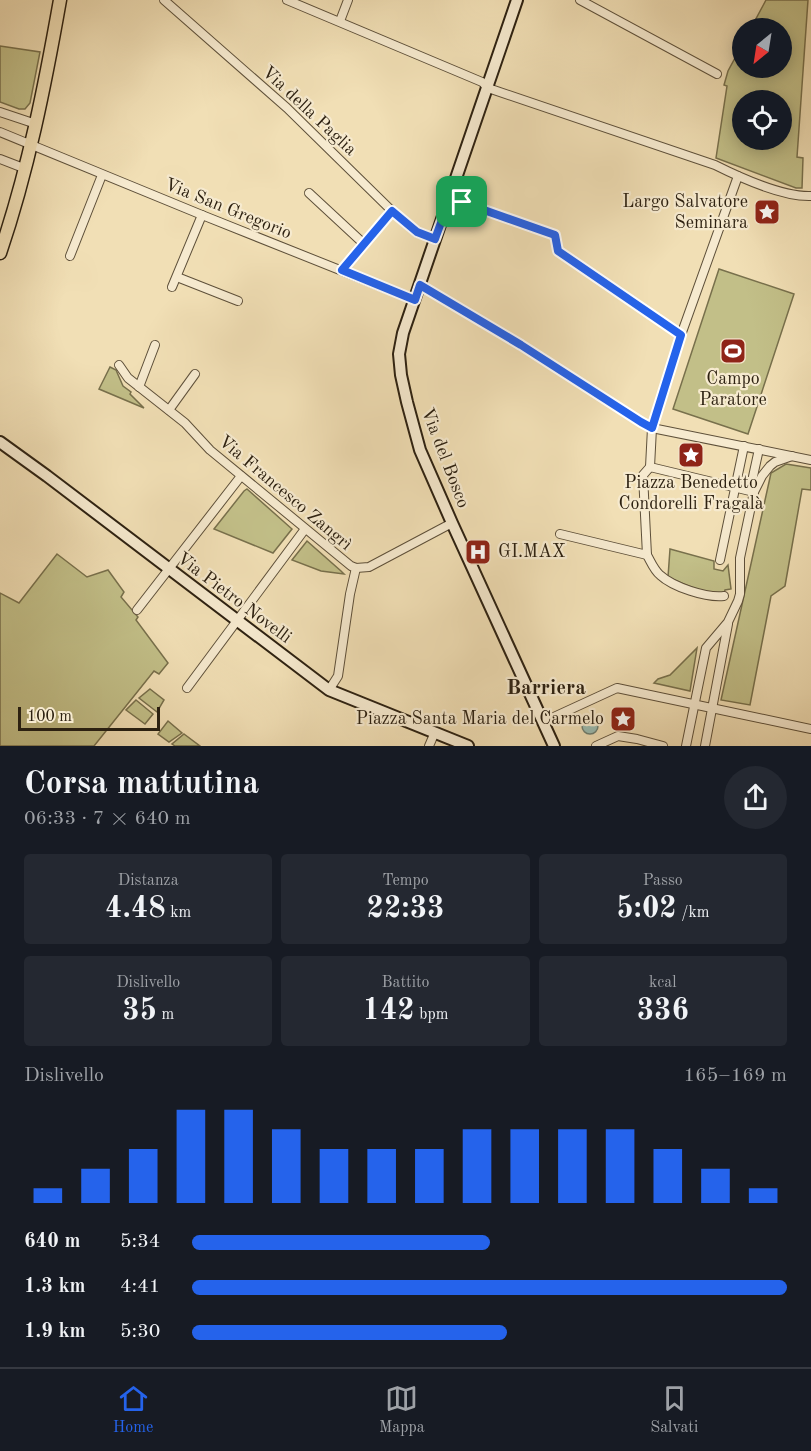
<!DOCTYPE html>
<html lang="it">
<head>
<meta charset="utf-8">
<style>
  body { margin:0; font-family:"Old Standard TT",serif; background:#242831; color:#f1f3f6; height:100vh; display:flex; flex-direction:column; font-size:22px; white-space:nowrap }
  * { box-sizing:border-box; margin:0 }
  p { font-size:20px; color:#9ea1a6 }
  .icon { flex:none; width:33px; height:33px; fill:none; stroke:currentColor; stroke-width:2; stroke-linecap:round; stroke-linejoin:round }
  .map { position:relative; height:746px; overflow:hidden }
  .sheet { display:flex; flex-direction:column; background:#171b24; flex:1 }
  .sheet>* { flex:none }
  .needle { width:39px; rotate:210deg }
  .controls { position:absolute; left:732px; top:18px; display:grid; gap:12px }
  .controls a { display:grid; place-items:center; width:60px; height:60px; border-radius:50%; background:#171b24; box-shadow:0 3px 15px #0003; font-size:30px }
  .scale { position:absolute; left:18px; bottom:15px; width:142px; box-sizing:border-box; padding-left:6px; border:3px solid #2d2111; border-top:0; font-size:16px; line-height:21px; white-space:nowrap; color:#2d2111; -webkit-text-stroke:4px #f6eacf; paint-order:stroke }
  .pin { position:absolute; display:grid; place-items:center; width:51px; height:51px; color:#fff; margin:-26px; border-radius:12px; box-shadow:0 3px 9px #0006 }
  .round { display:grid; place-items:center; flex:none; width:63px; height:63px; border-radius:32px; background:#242831 }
  .summary { display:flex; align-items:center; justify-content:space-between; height:102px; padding:0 24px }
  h1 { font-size:33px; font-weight:800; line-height:45px }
  .stats { display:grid; grid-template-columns:repeat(3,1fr); gap:9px; height:102px; padding:6px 24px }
  .stats div { display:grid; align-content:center; border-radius:6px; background:#242831; text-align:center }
  .stats b { font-size:30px; font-weight:800 }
  .stats small { font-size:16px; font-weight:400 }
  .stats p { font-size:16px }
  .chart { height:168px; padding:12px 24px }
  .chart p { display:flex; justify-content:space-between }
  .chart svg { width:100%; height:108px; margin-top:6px; stroke:#2563eb; stroke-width:6 }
  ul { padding:0 24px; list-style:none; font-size:20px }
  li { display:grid; grid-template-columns:96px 72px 1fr; align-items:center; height:45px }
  li i { height:15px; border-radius:8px; background:#2563eb }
  .dock { display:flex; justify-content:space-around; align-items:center; height:84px; border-top:2px solid #363941; background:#171b24; font-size:16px; color:#9ea1a6 }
  .dock a { display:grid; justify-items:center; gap:3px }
  .dock .active { color:#2563eb }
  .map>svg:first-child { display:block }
  .green { fill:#c2bf88; stroke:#78704c; stroke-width:1.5; fill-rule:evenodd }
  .water { fill:#9bbcb1; stroke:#6f7e71; stroke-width:1.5 }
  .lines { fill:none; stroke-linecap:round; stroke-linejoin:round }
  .street-casing { stroke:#5e503a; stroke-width:10 }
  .secondary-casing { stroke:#2d2111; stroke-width:14 }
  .primary-casing { stroke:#2d2111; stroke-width:15 }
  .street { stroke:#f6eacf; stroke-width:8 }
  .secondary { stroke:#f6eacf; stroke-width:10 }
  .primary { stroke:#f1dfb5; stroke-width:12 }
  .route-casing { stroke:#fff; stroke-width:12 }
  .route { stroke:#2563eb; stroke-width:8 }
  .labels { text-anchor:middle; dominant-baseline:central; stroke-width:4.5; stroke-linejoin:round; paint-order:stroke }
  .street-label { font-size:18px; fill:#2d2111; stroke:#f6eacf }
  .poi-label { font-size:18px; fill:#2d2111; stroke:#f6eacf; text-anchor:end }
  .quarter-label { font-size:21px; font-weight:bold; fill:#2d2111; stroke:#f6eacf }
</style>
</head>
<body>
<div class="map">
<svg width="811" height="746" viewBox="0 0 811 746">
  <rect width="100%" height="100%" fill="#f1dfb5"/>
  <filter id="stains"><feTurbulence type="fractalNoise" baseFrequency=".00333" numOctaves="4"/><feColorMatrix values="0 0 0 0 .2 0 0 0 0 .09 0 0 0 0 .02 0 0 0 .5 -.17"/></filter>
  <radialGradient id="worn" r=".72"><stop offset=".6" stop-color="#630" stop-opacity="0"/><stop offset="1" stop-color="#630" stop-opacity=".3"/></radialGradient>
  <!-- green -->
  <g class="green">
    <path d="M766,0H808L797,157L803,158L802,188H796L716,158L727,86L724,85L728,71L742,45V68H782V28H751ZM742,100H782V140H742Z"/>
    <polygon points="0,46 40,52 30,103 25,109 19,109 0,102"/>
    <polygon points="719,269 794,294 748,434 673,409"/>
    <polygon points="110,367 116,370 123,386 131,392 130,394 144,408 99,389"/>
    <polygon points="786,464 811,468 811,490 802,489 785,586 771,596 750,705 721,700 771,473"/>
    <polygon points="247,489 292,529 273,553 214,529 244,491"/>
    <polygon points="307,541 341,571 344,574 321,571 292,560"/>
    <path d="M670,549L714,561V569L723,571L728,565L731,589L725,590L724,593C701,593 688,586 668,577Z"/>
    <polygon points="57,554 87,577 108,570 124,592 121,597 138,617 136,620 168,663 159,674 154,671 94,746 0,746 0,593 19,603"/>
    <polygon points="697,648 690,691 654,683 658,679 670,675"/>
    <polygon points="150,689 164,700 157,712 139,698"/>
    <polygon points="136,700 153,714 145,724 126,710"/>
    <polygon points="168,721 182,733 169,742 158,734"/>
    <polygon points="184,734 200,746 175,746 172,744"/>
  </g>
  <!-- water -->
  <circle class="water" cx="590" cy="726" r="8"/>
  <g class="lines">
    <!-- street casing -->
    <g class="street-casing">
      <g id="street">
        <polyline points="164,0 287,108 392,211 416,232 435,239"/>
        <path d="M287,0L482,82L488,88L715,165C741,178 783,197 811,196"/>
        <polyline points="580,0 717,74"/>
        <polyline points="340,21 348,0"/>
        <polyline points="0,112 36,124"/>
        <polyline points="0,132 202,215 415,300"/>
        <polyline points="0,159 26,169"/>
        <polyline points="738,176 681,335 655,418 652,428 650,467 754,492"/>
        <polyline points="309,193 364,244"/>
        <polyline points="450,198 555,235 558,251 681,335"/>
        <polyline points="70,256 102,175"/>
        <polyline points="342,270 392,211"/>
        <polyline points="177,277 238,301"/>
        <polyline points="420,285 521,345 641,422 652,428 811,460"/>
        <polyline points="172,287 202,215"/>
        <polyline points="119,365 128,378 185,423 210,450 351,566 356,568 369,567 452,523"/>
        <polyline points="139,387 155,345"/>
        <polyline points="169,410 195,374"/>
        <polyline points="753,490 752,481 759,449"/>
        <polyline points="560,534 647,555 643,475 650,467"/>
        <path d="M647,555C651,562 654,570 660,575C673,587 706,598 724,596"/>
        <polyline points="720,560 744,446"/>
        <polyline points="137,610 241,476"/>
        <polyline points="187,688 305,529"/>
        <polyline points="329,690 338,676 350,594 356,568"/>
        <polyline points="543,722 617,688 811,729"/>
        <polyline points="429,746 435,732"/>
        <polyline points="596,746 618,736 637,739 663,746"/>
        <polyline points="686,746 706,648 728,622 738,601 740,594 740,558 754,492 762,476 770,466 775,462 792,456"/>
        <polyline points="705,746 728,624"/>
      </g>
    </g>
    <!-- secondary casing -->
    <g class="secondary-casing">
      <g id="secondary">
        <polyline points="517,0 403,333 399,354 401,375 407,402 420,450 452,523 554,746"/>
        <polyline points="0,442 47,476 329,690 468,746"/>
      </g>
    </g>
    <!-- primary casing -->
    <g class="primary-casing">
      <path id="primary" d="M0,253C28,171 45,85 60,0"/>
    </g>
    <!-- street -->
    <use href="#street" class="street"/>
    <!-- secondary -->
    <use href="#secondary" class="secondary"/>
    <!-- primary -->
    <use href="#primary" class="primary"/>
  </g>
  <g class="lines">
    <!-- route casing -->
    <g class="route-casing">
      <polygon id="route" points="450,198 555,235 558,251 681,335 652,428 641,422 521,345 420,285 415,300 342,270 392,211 417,232 435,239"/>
    </g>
    <!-- route -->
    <use href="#route" class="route"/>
  </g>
  <!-- icons -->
  <defs>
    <g id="sight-square" transform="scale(1.35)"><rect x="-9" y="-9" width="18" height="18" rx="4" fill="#8f2418" stroke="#f6eacf"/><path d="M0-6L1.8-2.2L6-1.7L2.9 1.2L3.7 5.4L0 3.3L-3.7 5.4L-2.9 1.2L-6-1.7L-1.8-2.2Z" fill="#fff"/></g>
    <g id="stadium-square" transform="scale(1.35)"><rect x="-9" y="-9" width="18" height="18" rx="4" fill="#8f2418" stroke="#f6eacf"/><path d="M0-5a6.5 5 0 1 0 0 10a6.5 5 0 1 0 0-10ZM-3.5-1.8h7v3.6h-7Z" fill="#fff"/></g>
    <g id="hospital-square" transform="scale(1.35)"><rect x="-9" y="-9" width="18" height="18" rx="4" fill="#8f2418" stroke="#f6eacf"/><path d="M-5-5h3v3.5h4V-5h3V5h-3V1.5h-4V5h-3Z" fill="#fff"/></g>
  </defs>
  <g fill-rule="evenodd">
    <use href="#sight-square" x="767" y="212"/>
    <use href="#stadium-square" x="733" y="351"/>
    <use href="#sight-square" x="691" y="455"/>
    <use href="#hospital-square" x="478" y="552"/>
    <use href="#sight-square" x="623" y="719"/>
  </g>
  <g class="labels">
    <!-- street labels -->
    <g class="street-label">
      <text transform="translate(309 111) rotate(43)">Via della Paglia</text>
      <text transform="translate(228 209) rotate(22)">Via San Gregorio</text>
      <text transform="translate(445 458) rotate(69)">Via del Bosco</text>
      <text transform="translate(285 493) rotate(40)">Via Francesco Zangrì</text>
      <text transform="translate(234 598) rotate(37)">Via Pietro Novelli</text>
    </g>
    <!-- poi labels -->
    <g class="poi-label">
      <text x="748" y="202">Largo Salvatore<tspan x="748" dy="21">Seminara</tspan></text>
      <text x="733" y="379" text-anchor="middle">Campo<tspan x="733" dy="21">Paratore</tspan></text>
      <text x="691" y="483" text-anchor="middle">Piazza Benedetto<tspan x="691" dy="21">Condorelli Fragalà</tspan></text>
      <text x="498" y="552" text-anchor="start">GI.MAX</text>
      <text x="604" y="719">Piazza Santa Maria del Carmelo</text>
    </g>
    <!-- quarter labels -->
    <g class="quarter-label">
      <text x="546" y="688">Barriera</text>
    </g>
  </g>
  <rect width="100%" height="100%" filter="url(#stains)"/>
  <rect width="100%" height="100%" fill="url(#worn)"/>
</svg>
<div class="controls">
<a><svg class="needle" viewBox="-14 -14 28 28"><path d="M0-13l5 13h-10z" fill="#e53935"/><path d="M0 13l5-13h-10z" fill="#9ea1a6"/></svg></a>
<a><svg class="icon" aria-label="locate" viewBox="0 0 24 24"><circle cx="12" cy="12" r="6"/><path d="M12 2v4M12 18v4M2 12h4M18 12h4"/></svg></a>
</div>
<div class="scale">100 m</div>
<div class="pin" style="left:462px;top:202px;background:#1e9e55"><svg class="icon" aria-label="arrive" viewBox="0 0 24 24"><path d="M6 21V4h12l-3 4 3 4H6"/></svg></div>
</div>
<section class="sheet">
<div class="summary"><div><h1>Corsa mattutina</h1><p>06:33 · 7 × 640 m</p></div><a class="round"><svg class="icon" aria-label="share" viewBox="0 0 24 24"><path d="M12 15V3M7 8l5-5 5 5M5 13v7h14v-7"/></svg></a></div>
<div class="stats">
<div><p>Distanza</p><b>4.48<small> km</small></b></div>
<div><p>Tempo</p><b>22:33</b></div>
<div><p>Passo</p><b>5:02<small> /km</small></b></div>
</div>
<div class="stats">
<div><p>Dislivello</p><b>35<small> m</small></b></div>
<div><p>Battito</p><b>142<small> bpm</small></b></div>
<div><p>kcal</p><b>336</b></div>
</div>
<div class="chart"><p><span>Dislivello</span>165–169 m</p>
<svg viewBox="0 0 160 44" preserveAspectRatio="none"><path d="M5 44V38M15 44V30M25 44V22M35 44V6M45 44V6M55 44V14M65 44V22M75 44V22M85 44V22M95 44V14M105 44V14M115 44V14M125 44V14M135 44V22M145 44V30M155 44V38"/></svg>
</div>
<ul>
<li><b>640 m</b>5:34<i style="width:50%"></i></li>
<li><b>1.3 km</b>4:41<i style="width:100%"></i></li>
<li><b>1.9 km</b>5:30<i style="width:53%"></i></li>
</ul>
</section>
<nav class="dock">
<a class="active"><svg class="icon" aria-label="home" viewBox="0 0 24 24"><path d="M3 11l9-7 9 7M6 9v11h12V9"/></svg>Home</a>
<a><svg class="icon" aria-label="map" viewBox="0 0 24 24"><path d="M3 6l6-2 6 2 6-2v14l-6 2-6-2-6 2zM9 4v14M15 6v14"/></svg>Mappa</a>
<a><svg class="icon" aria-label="saved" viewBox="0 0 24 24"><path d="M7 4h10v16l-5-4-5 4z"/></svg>Salvati</a>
</nav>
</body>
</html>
